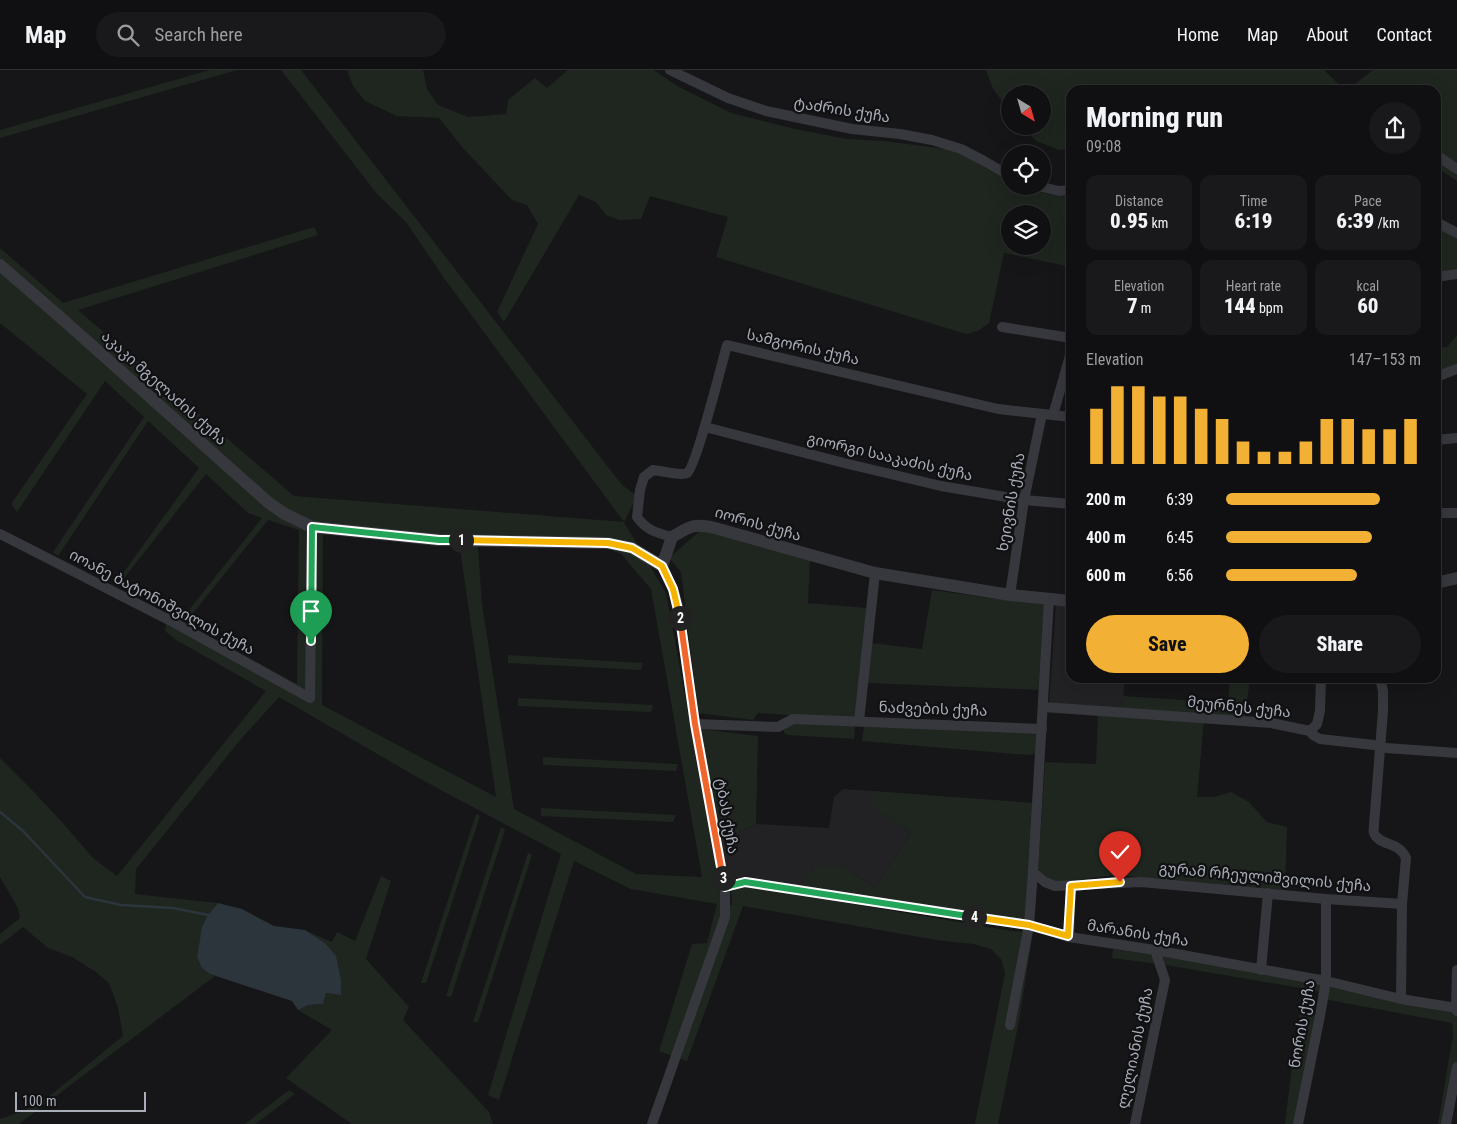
<!DOCTYPE html>
<html lang="en">
<head>
<meta charset="utf-8">
<style>
  body { margin:0; font-family:"Roboto Condensed","Noto Sans Georgian",sans-serif; background:#19191b; color:#f1f3f6; height:100vh; display:flex; flex-direction:column; font-size:19px; white-space:nowrap }
  * { box-sizing:border-box; margin:0 }
  p { font-size:16px; color:#9c9d9f }
  .icon { flex:none; width:28px; height:28px; fill:none; stroke:currentColor; stroke-width:2; stroke-linecap:round; stroke-linejoin:round }
  .map { position:relative; flex:1; overflow:hidden }
  .panel { position:absolute; left:1066px; top:15px; width:375px; height:598px; display:flex; flex-direction:column; background:#101012; border-radius:15px; box-shadow:0 5px 20px #0002,0 0 0 1px #303032 }
  .panel>* { flex:none }
  .needle { width:32px; rotate:143deg }
  .fabs { position:absolute; left:1001px; top:15px; display:grid; gap:10px }
  .fabs a { display:grid; place-items:center; width:50px; height:50px; border-radius:50%; background:#101012; box-shadow:0 5px 20px #0002,0 0 0 1px #303032; font-size:25px }
  .scale { position:absolute; left:15px; bottom:12px; width:131px; box-sizing:border-box; padding-left:5px; border:2px solid #a8adb8; border-top:0; font-size:14px; line-height:18px; white-space:nowrap; color:#a8adb8; -webkit-text-stroke:4px #111113; paint-order:stroke }
  .pin { position:absolute; display:grid; place-items:center; width:42px; height:42px; color:#fff; margin:-51px -21px; border-radius:50% 50% 50% 0; rotate:-45deg; box-shadow:0 0 5px #0007 }
  .pin .icon { rotate:45deg }
  .km { position:absolute; width:25px; height:25px; margin:-12px; border-radius:50%; background:#222; color:#fff; font-size:14px; line-height:25px; text-align:center }
  .round { display:grid; place-items:center; flex:none; width:52px; height:52px; border-radius:26px; background:#19191b }
  .overview { display:flex; align-items:center; justify-content:space-between; height:85px; padding:0 20px }
  h1 { font-size:28px; font-weight:800; line-height:38px }
  .metrics { display:grid; grid-template-columns:repeat(3,1fr); gap:8px; height:85px; padding:5px 20px }
  .metrics div { display:grid; align-content:center; border-radius:12px; background:#19191b; text-align:center }
  .metrics b { font-size:21px; font-weight:800 }
  .metrics small { font-size:14px; font-weight:400 }
  .metrics p { font-size:14px }
  .chart { height:140px; padding:10px 20px }
  .chart p { display:flex; justify-content:space-between }
  .chart svg { width:100%; height:90px; margin-top:5px; stroke:#f2b134; stroke-width:6 }
  .primary-button { display:flex; gap:10px; margin-top:auto; padding:10px 20px }
  .primary-button a { flex:1; height:58px; border-radius:30px; background:#f2b134; color:#111; font-size:20px; font-weight:800; line-height:58px; text-align:center }
  .primary-button a+a { background:#19191b; color:#f1f3f6 }
  ul { padding:0 20px; list-style:none; font-size:16px }
  li { display:grid; grid-template-columns:80px 60px 1fr; align-items:center; height:38px }
  li i { height:12px; border-radius:6px; background:#f2b134 }
  header { display:flex; align-items:center; gap:30px; box-sizing:border-box; height:70px; padding:0 25px; background:#101012; border-bottom:1px solid #303032 }
  header strong { font-size:24px }
  nav { display:flex; gap:28px; margin-inline-start:auto; font-size:18px }
  .search { width:350px; height:45px; background:#19191b; display:flex; align-items:center; gap:12px; box-sizing:border-box; padding:0 18px; border-radius:28px; color:#9c9d9f; font-size:19px }
  .map>svg:first-child { display:block }
  .built { fill:#222225 }
  .green { fill:#1e261f; fill-rule:evenodd }
  .water { fill:#2c353c }
  .lines { fill:none; stroke-linecap:round; stroke-linejoin:round }
  .stream { stroke:#2c353c; stroke-width:2.5 }
  .minor { stroke:#37383d; stroke-width:10 }
  .tertiary { stroke:#37383d; stroke-width:12 }
  .split-1-casing { stroke:#fff; stroke-width:10 }
  .split-2-casing { stroke:#fff; stroke-width:10 }
  .split-3-casing { stroke:#fff; stroke-width:10 }
  .split-4-casing { stroke:#fff; stroke-width:10 }
  .split-5-casing { stroke:#fff; stroke-width:10 }
  .split-1 { stroke:#22a559; stroke-width:6 }
  .split-2 { stroke:#f5b400; stroke-width:6 }
  .split-3 { stroke:#f0652b; stroke-width:6 }
  .split-4 { stroke:#22a559; stroke-width:6 }
  .split-5 { stroke:#f5b400; stroke-width:6 }
  .labels { text-anchor:middle; dominant-baseline:central; stroke-width:4.5; stroke-linejoin:round; paint-order:stroke }
  .street-label { font-size:15px; fill:#a8adb8; stroke:#111113 }
</style>
</head>
<body>
<header>
<strong>Map</strong>
<div class="search"><svg class="icon" aria-label="search" viewBox="0 0 24 24"><circle cx="10" cy="10" r="6"/><path d="M15 15l6 6"/></svg>Search here</div>
<nav><a>Home</a><a>Map</a><a>About</a><a>Contact</a></nav>
</header>
<div class="map">
<svg width="1457" height="1054" viewBox="0 0 1457 1054">
  <rect width="100%" height="100%" fill="#161618"/>
  <!-- built -->
  <g class="built">
    <polygon points="1056,535 1071,536 1071,608 1125,608 1122,639 1049,634"/>
    <polygon points="843,719 873,721 873,736 911,763 875,818 845,797 814,797 797,819 727,806 720,771 756,754 829,758 834,727"/>
  </g>
  <!-- green -->
  <g class="green">
    <polygon points="210,0 237,0 0,68 0,60"/>
    <path d="M281,0H301L622,415L636,425L634,432L624,452L666,523L718,803L721,834L732,835L731,821L741,815L1011,861L1033,862L1019,951L998,1054H975L1005,903L1001,889L991,879L974,874L936,870L743,836L687,991L659,981L692,874L707,873L717,834L631,819L574,791L499,1030L488,1025L561,784L424,711L279,627L241,669L136,799L135,824L218,833C201,854 202,862 197,887L210,904L215,906L19,1054H0V1049L26,1040L52,1024L123,966L118,938L109,913L96,902L72,887L48,878L23,857L0,875V864L20,848L18,838L0,807V688L30,718L62,752L93,788L117,806L266,621L176,570L165,561L167,543L181,550L262,448L248,443L206,404L121,512L118,510L199,398L148,351L58,486L53,482L144,347L105,311L17,442L11,434L87,324L0,253V178L63,233L314,157L318,165L78,240L294,426L624,452L444,208L406,152L377,124ZM268,450L299,460L297,614L185,553ZM323,462L458,465L496,727L322,635ZM477,465L589,471L621,484L651,519L702,807L636,804L514,739L482,534Z"/>
    <path d="M347,0H423L427,19L438,35L468,47L506,44L508,30L535,8L547,18L568,0H654L679,17L731,43L795,59L847,69L884,71L946,79L965,86L1010,112V116C1031,116 1051,129 1071,126V197L1004,183L989,253L978,261L966,264L716,187L728,147L650,126L641,149L619,150L606,145L596,132L579,125L504,252L497,242L538,154L527,135L512,130L462,77L439,48L397,46L365,31L353,16ZM1010,144H1042V176H1010Z"/>
    <polygon points="986,0 1324,0 1345,20 1071,20 1071,79 1059,80 1036,71 1023,56 1042,56 1042,24 1010,24 1010,41 993,19"/>
    <polygon points="1373,0 1457,0 1457,111 1436,97 1436,20 1347,20"/>
    <polygon points="1436,148 1457,159 1457,199 1436,202"/>
    <polygon points="1457,265 1457,295 1436,303 1436,278 1447,277"/>
    <polygon points="702,459 810,490 808,533 867,538 859,647 820,647 758,643 753,650 698,643 681,502 669,488"/>
    <polygon points="932,520 1004,530 1045,532 1041,620 867,613 871,573 922,579"/>
    <polygon points="508,585 643,593 641,600 508,593"/>
    <polygon points="1230,608 1250,608 1245,647 1122,639 1123,626 1228,633"/>
    <polygon points="518,628 653,635 651,642 518,636"/>
    <polygon points="1098,645 1204,650 1197,727 1214,727 1231,722 1249,732 1267,752 1287,757 1285,820 1115,805 1059,812 1049,809 1038,799 1045,692 1096,694"/>
    <polygon points="793,653 855,655 854,669 788,665 784,663 784,659"/>
    <path d="M864,656L1034,662C1039,669 1037,677 1035,684L1027,685L862,671Z"/>
    <polygon points="701,659 758,666 756,754 720,771"/>
    <polygon points="543,687 678,694 676,701 543,695"/>
    <polygon points="873,721 1034,733 1025,851 797,819 814,797 845,797 875,818 911,763 872,736"/>
    <polygon points="541,738 676,745 673,752 541,746"/>
    <polygon points="476,744 480,746 426,913 421,913"/>
    <polygon points="501,757 505,760 451,927 446,926"/>
    <polygon points="528,783 532,785 478,952 473,952"/>
    <polygon points="381,806 391,811 366,889 409,937 403,950 489,1042 493,1054 352,1054 286,1008 332,960 298,940 308,935 323,934 326,923 341,925 325,873 305,860 332,872 337,862 355,871"/>
    <path d="M1113,879C1182,888 1250,901 1319,915C1364,925 1410,937 1457,941V1023L1451,1054H1438L1453,965L1452,953L1318,928V921L1166,895L1112,888Z"/>
    <polygon points="1300,943 1318,946 1302,1054 1285,1054 1292,996"/>
    <polygon points="289,1020 295,1024 256,1054 245,1054"/>
  </g>
  <!-- water -->
  <polygon class="water" points="218,833 242,839 274,856 305,860 325,873 336,886 341,910 341,925 326,923 323,934 308,935 298,940 292,931 210,904 202,898 197,887 202,857 208,845"/>
  <g class="lines">
    <!-- stream -->
    <polyline class="stream" points="0,742 23,761 85,827 121,835 173,838 208,845"/>
    <!-- minor -->
    <g class="minor">
      <polyline points="670,0 728,28 766,41 852,59 900,64 932,70 961,79 984,91 1010,106"/>
      <polyline points="1436,85 1457,99"/>
      <polyline points="1038,116 1059,121 1071,120"/>
      <polyline points="1436,152 1457,163"/>
      <polyline points="1436,207 1457,204"/>
      <polyline points="1002,257 1071,268"/>
      <polyline points="1436,307 1457,299"/>
      <polyline points="1053,345 1071,282"/>
      <polyline points="705,357 844,393 941,416 1024,430 1071,434"/>
      <polyline points="1436,370 1457,368"/>
      <polyline points="1436,443 1457,443"/>
      <polyline points="0,464 171,551 310,628 312,457"/>
      <path d="M672,467C657,463 646,460 637,447L640,420L644,407L653,400C661,401 682,406 687,403C696,397 722,293 727,275L998,339L1071,347"/>
      <polyline points="1010,525 1024,430 1042,344"/>
      <path d="M1380,608L1383,621V641L1374,755C1374,758 1373,761 1374,763C1379,776 1399,771 1406,788L1402,834L1401,929"/>
      <polyline points="1043,637 1271,653 1310,661 1313,665 1320,669 1374,675 1386,678 1457,683"/>
      <polyline points="859,651 875,503"/>
      <polyline points="695,654 778,657 793,649 1042,659"/>
      <polyline points="1310,661 1317,654 1320,641 1321,608"/>
      <polyline points="1033,802 1045,812 1055,816 1141,812 1326,829 1402,834"/>
      <polyline points="725,817 745,812 1029,855 1069,867 1155,880 1326,911 1401,929 1457,938"/>
      <polyline points="1069,867 1071,816"/>
      <polyline points="1261,900 1268,823"/>
      <polyline points="1457,900 1456,938 1457,941"/>
      <polyline points="1010,955 1029,855 1033,802 1049,529"/>
      <polyline points="652,1054 725,847 725,817 695,654 678,535 673,519 662,496"/>
      <polyline points="1135,1054 1165,910 1155,880"/>
      <polyline points="1298,1054 1320,946 1326,911 1326,829"/>
      <polyline points="1446,1054 1457,997"/>
    </g>
    <!-- tertiary -->
    <g class="tertiary">
      <path d="M0,195L60,247L269,433L285,444L312,457L439,470L608,473L632,478L662,496L672,467C691,456 693,453 715,458L875,503L1010,525L1071,531"/>
      <polyline points="1436,513 1457,508"/>
    </g>
  </g>
  <g class="lines">
    <!-- split-1 casing -->
    <g class="split-1-casing">
      <polyline id="split-1" points="311,571 312,457 439,470 461,470"/>
    </g>
    <!-- split-2 casing -->
    <g class="split-2-casing">
      <polyline id="split-2" points="461,470 608,473 632,478 662,496 673,519 680,548"/>
    </g>
    <!-- split-3 casing -->
    <g class="split-3-casing">
      <polyline id="split-3" points="680,548 695,654 723,808"/>
    </g>
    <!-- split-4 casing -->
    <g class="split-4-casing">
      <polyline id="split-4" points="723,808 725,817 745,812 974,847"/>
    </g>
    <!-- split-5 casing -->
    <g class="split-5-casing">
      <polyline id="split-5" points="974,847 1029,855 1068,866 1071,816 1120,812"/>
    </g>
    <!-- split-1 -->
    <use href="#split-1" class="split-1"/>
    <!-- split-2 -->
    <use href="#split-2" class="split-2"/>
    <!-- split-3 -->
    <use href="#split-3" class="split-3"/>
    <!-- split-4 -->
    <use href="#split-4" class="split-4"/>
    <!-- split-5 -->
    <use href="#split-5" class="split-5"/>
  </g>
  <g class="labels">
    <!-- street labels -->
    <g class="street-label">
      <text transform="translate(842 40) rotate(9)">ტაძრის ქუჩა</text>
      <text transform="translate(803 277) rotate(13)">სამგორის ქუჩა</text>
      <text transform="translate(164 318) rotate(42)">აკაკი მგელაძის ქუჩა</text>
      <text transform="translate(890 387) rotate(13)">გიორგი სააკაძის ქუჩა</text>
      <text transform="translate(1011 432) rotate(-80)">ხეივნის ქუჩა</text>
      <text transform="translate(758 454) rotate(16)">იორის ქუჩა</text>
      <text transform="translate(162 532) rotate(28)">იოანე ბატონიშვილის ქუჩა</text>
      <text transform="translate(1239 637) rotate(6)">მეურნეს ქუჩა</text>
      <text transform="translate(933 639) rotate(2)">ნაძვების ქუჩა</text>
      <text transform="translate(727 746) rotate(80)">ტბას ქუჩა</text>
      <text transform="translate(1265 807) rotate(5)">გურამ რჩეულიშვილის ქუჩა</text>
      <text transform="translate(1138 863) rotate(9)">მარანის ქუჩა</text>
      <text transform="translate(1302 954) rotate(-80)">ნორის ქუჩა</text>
      <text transform="translate(1135 978) rotate(-78)">ლელიანის ქუჩა</text>
    </g>
  </g>
</svg>
<div class="fabs">
<a><svg class="needle" viewBox="-14 -14 28 28"><path d="M0-13l5 13h-10z" fill="#e53935"/><path d="M0 13l5-13h-10z" fill="#9c9d9f"/></svg></a>
<a><svg class="icon" aria-label="locate" viewBox="0 0 24 24"><circle cx="12" cy="12" r="6"/><path d="M12 2v4M12 18v4M2 12h4M18 12h4"/></svg></a>
<a><svg class="icon" aria-label="layers" viewBox="0 0 24 24"><path d="M12 4l9 5-9 5-9-5zM3 14l9 5 9-5"/></svg></a>
</div>
<div class="scale">100 m</div>
<div class="pin" style="left:311px;top:571px;background:#1e9e55"><svg class="icon" aria-label="arrive" viewBox="0 0 24 24"><path d="M6 21V4h12l-3 4 3 4H6"/></svg></div>
<div class="pin" style="left:1120px;top:812px;background:#d93025"><svg class="icon" aria-label="check" viewBox="0 0 24 24"><path d="M5 12l5 5 9-10"/></svg></div>
<b class="km" style="left:461px;top:470px">1</b>
<b class="km" style="left:680px;top:548px">2</b>
<b class="km" style="left:723px;top:808px">3</b>
<b class="km" style="left:974px;top:847px">4</b>
<section class="panel">
<div class="overview"><div><h1>Morning run</h1><p>09:08</p></div><a class="round"><svg class="icon" aria-label="share" viewBox="0 0 24 24"><path d="M12 15V3M7 8l5-5 5 5M5 13v7h14v-7"/></svg></a></div>
<div class="metrics">
<div><p>Distance</p><b>0.95<small> km</small></b></div>
<div><p>Time</p><b>6:19</b></div>
<div><p>Pace</p><b>6:39<small> /km</small></b></div>
</div>
<div class="metrics">
<div><p>Elevation</p><b>7<small> m</small></b></div>
<div><p>Heart rate</p><b>144<small> bpm</small></b></div>
<div><p>kcal</p><b>60</b></div>
</div>
<div class="chart"><p><span>Elevation</span>147–153 m</p>
<svg viewBox="0 0 160 44" preserveAspectRatio="none"><path d="M5 44V17M15 44V6M25 44V6M35 44V11M45 44V11M55 44V17M65 44V22M75 44V33M85 44V38M95 44V38M105 44V33M115 44V22M125 44V22M135 44V27M145 44V27M155 44V22"/></svg>
</div>
<ul>
<li><b>200 m</b>6:39<i style="width:79%"></i></li>
<li><b>400 m</b>6:45<i style="width:75%"></i></li>
<li><b>600 m</b>6:56<i style="width:67%"></i></li>
</ul>
<div class="primary-button"><a>Save</a><a>Share</a></div>
</section>
</div>
</body>
</html>
